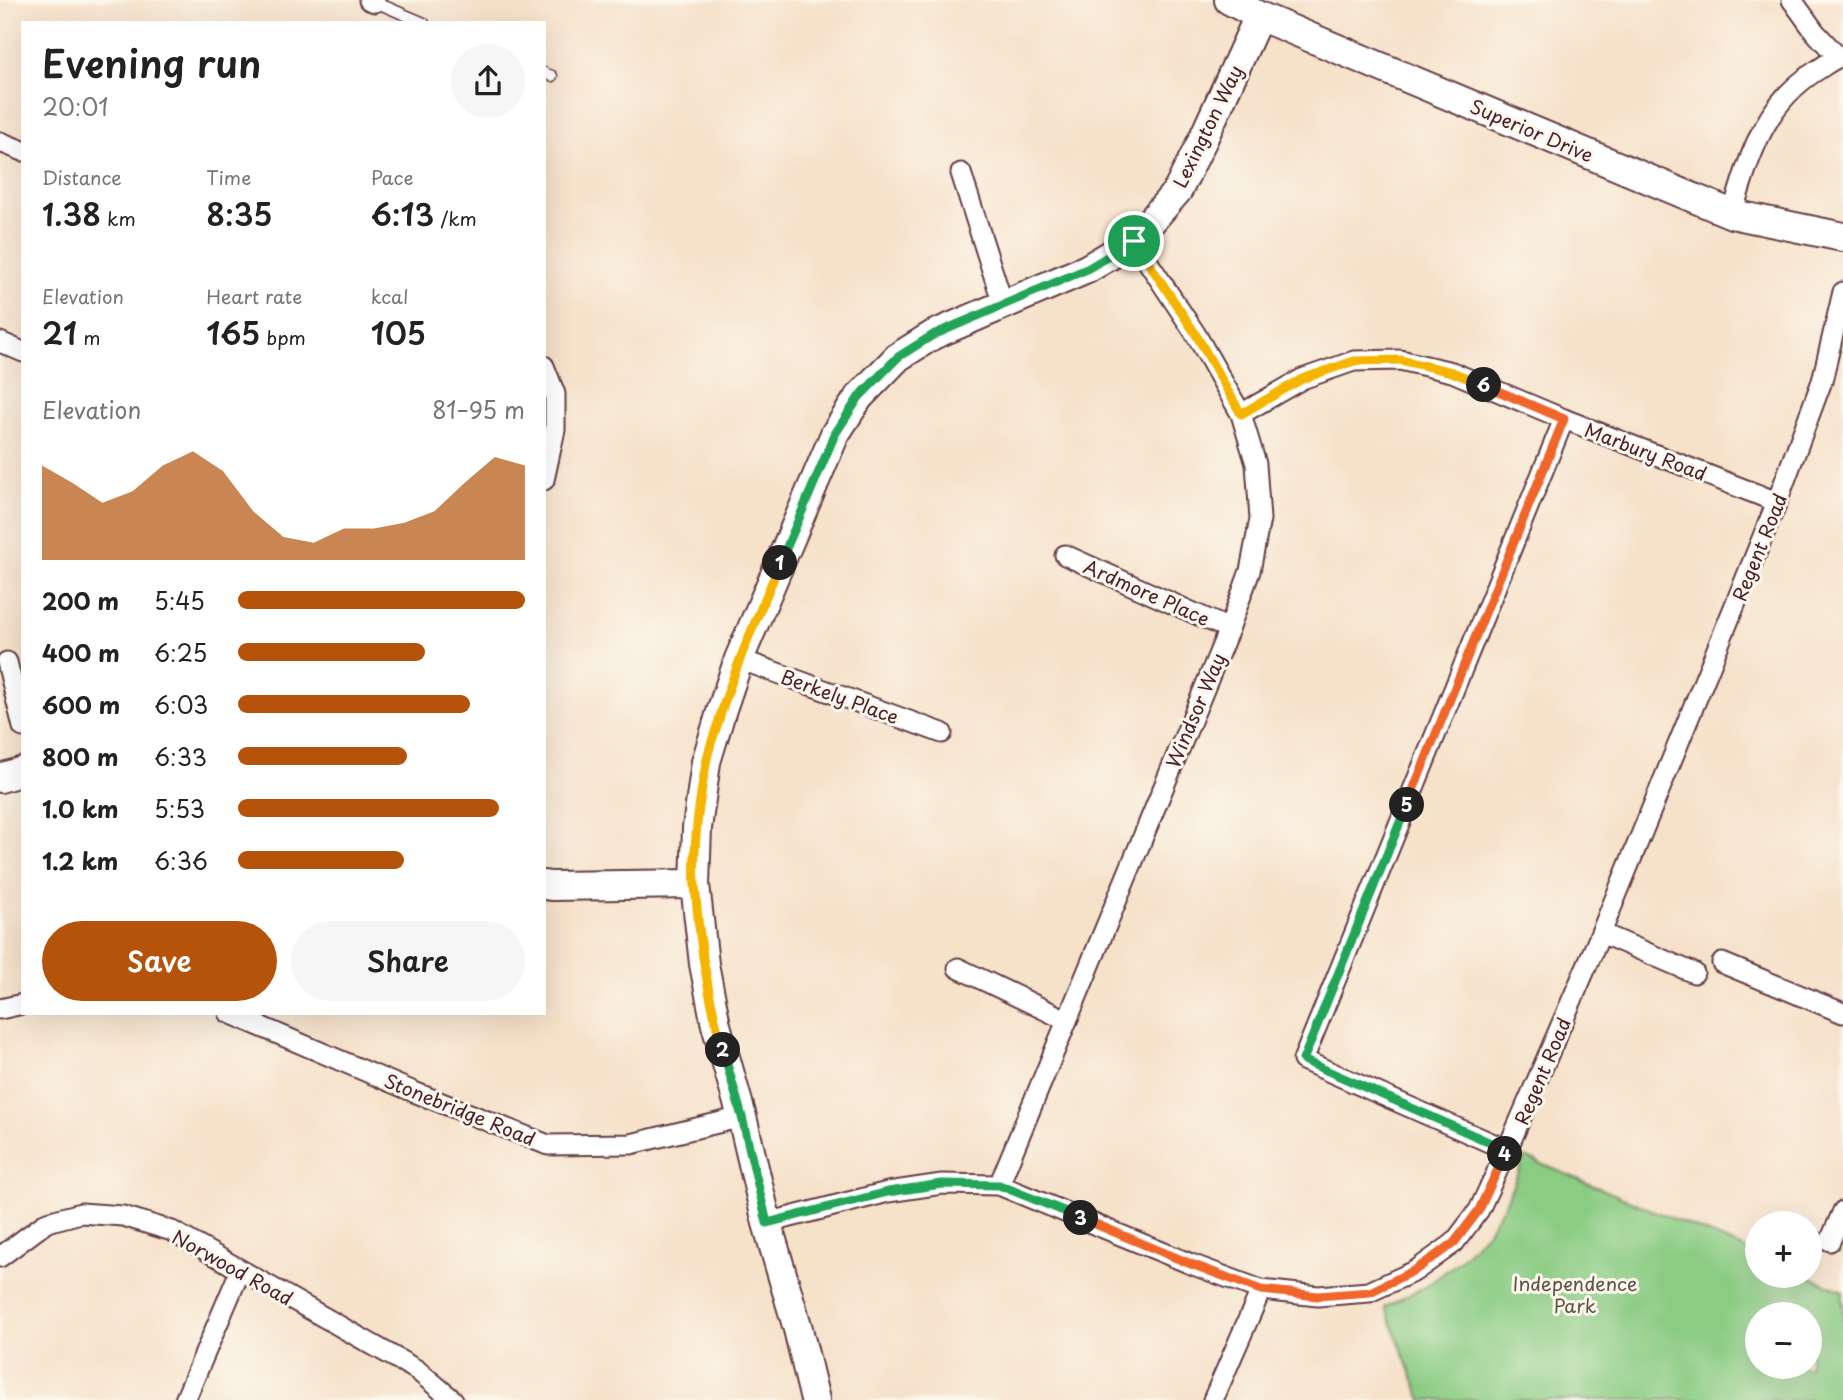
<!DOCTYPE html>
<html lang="en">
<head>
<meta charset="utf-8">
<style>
  body { margin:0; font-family:"Playpen Sans",sans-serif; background:#f6f6f6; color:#222; height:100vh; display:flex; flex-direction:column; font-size:26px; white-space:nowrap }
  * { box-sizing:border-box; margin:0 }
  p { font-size:23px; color:#767676 }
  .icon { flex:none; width:38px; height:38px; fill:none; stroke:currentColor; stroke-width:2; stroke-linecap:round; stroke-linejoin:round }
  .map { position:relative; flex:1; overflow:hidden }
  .panel { position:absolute; left:21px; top:21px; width:525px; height:994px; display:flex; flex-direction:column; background:#fff; border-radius:0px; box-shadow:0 7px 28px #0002 }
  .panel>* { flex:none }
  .buttons { position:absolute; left:1745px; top:1211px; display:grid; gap:14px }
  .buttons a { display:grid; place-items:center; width:77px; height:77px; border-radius:50%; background:#fff; box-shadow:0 7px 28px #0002; font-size:35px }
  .pin { position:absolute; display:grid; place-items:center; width:60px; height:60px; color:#fff; margin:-30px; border:4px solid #fff; border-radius:50%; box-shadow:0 2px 7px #0007 }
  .km { position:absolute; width:35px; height:35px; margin:-18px; border-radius:50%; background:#222; color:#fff; font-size:19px; line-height:35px; text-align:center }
  .round { display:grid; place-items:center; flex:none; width:74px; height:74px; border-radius:37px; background:#f6f6f6 }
  .overview { display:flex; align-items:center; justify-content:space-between; height:119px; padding:0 21px }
  h1 { font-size:38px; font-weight:600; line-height:52px }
  .metrics { display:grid; grid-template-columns:repeat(3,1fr); gap:10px; height:119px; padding:7px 21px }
  .metrics div { display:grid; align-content:center }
  .metrics b { font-size:30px; font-weight:600 }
  .metrics small { font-size:19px; font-weight:400 }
  .metrics p { font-size:19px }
  .chart { height:196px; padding:14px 21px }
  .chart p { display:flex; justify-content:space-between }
  .chart svg { width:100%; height:126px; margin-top:7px; fill:#b45309; opacity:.7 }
  .action { display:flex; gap:14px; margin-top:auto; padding:14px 21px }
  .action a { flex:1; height:80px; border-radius:42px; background:#b45309; color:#fff; font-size:28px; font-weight:600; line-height:80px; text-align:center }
  .action a+a { background:#f6f6f6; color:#222 }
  ul { padding:0 21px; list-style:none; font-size:23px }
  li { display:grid; grid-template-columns:112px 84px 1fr; align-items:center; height:52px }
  li i { height:18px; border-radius:9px; background:#b45309 }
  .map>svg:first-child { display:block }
  .green { fill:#8bcc83; stroke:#6a7657; stroke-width:2; fill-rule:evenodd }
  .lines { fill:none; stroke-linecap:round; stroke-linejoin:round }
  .lane-casing { stroke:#643c43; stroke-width:13 }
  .street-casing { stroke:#643c43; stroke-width:23 }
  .secondary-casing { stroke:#643c43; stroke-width:32 }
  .lane { stroke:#fff; stroke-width:10 }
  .street { stroke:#fff; stroke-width:19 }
  .secondary { stroke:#fff; stroke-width:28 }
  .split-1-casing { stroke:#fff; stroke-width:14 }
  .split-2-casing { stroke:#fff; stroke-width:14 }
  .split-3-casing { stroke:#fff; stroke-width:14 }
  .split-4-casing { stroke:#fff; stroke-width:14 }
  .split-5-casing { stroke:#fff; stroke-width:14 }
  .split-6-casing { stroke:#fff; stroke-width:14 }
  .split-7-casing { stroke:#fff; stroke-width:14 }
  .split-1 { stroke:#22a559; stroke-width:9 }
  .split-2 { stroke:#f5b400; stroke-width:9 }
  .split-3 { stroke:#22a559; stroke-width:9 }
  .split-4 { stroke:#f0652b; stroke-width:9 }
  .split-5 { stroke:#22a559; stroke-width:9 }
  .split-6 { stroke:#f0652b; stroke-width:9 }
  .split-7 { stroke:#f5b400; stroke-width:9 }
  .labels { text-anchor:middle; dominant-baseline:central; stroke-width:6; stroke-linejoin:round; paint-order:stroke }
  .street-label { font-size:19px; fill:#4a1f2b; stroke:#fbf7ec }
  .park-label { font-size:19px; fill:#5e5345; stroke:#fbf7ec }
</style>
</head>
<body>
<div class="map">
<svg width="1843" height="1400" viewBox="0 0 1843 1400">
  <rect width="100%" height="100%" fill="#fbf7ec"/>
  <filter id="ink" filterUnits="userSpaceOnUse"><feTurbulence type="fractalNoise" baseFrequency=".0143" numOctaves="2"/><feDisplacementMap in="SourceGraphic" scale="14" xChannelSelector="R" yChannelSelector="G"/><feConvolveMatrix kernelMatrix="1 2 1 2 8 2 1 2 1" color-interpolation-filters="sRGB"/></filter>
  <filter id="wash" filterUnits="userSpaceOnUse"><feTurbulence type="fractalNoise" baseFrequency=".00686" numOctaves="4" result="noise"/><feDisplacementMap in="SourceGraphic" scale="28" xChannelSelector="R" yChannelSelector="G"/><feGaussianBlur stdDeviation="1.57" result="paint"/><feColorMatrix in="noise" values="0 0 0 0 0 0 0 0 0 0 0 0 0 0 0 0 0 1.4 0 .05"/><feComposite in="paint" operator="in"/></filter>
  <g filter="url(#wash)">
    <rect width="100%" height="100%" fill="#f6e1c9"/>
    <!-- green -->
    <path class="green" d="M1525,1157L1757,1254V1276H1808L1843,1291V1397L1842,1400H1422L1385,1307L1428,1285L1459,1261L1487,1232L1505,1204ZM1757,1314H1810V1367H1757Z"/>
  </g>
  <g filter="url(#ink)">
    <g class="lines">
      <!-- lane casing -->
      <g class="lane-casing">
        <g id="lane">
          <polyline points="375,2 424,23"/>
          <polyline points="544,73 552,76"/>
        </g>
      </g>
      <!-- street casing -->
      <g class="street-casing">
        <g id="street">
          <polyline points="369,0 375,2"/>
          <polyline points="1792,0 1815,32 1838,57"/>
          <polyline points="0,142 23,151"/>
          <polyline points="961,173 1003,304"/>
          <path d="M1732,214C1750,155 1764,102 1819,69C1827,64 1834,58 1843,56"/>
          <polyline points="0,342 23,352"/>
          <polyline points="544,366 555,394 555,430 544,480"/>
          <polyline points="1241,414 1302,379 1354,361 1400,360 1452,372 1564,419 1777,502"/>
          <polyline points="1065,555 1229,629"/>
          <polyline points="739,659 942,733"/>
          <polyline points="7,662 23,727"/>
          <polyline points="1601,933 1694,973"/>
          <polyline points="1722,963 1843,1013"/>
          <polyline points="958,968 1066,1020"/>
          <polyline points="0,1009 23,1004"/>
          <polyline points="229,1013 414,1092 548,1145 631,1144 742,1117"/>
          <polyline points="1507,1150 1303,1060 1564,419"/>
          <polyline points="999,1185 1229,629 1250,571 1260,519 1256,464 1241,414 1195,333 1134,241"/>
          <polyline points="767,1223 888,1192 942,1184 999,1185 1191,1264 1261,1290 1318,1296 1369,1292 1415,1271 1454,1243 1479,1210 1507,1150 1601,933 1777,502 1822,381 1843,292"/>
          <polyline points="1830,1241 1843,1211"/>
          <polyline points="0,1257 47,1222 81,1213 123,1216 172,1231 417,1370 453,1400"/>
          <polyline points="185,1400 240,1271"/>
          <polyline points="1213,1400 1261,1290"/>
        </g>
      </g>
      <!-- secondary casing -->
      <g class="secondary-casing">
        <g id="secondary">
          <polyline points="1229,0 1259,16 1732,214 1843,237"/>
          <polyline points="0,778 23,771"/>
          <polyline points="544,885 551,886 695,884"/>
          <polyline points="815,1400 798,1329 767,1223 742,1117 716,1025 704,964 695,884 697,828 706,762 722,709 739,659 835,434 859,397 898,357 933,335 1087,269 1134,241 1178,190 1203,139 1259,16"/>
        </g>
      </g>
      <!-- lane -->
      <use href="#lane" class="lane"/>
      <!-- street -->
      <use href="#street" class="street"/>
      <!-- secondary -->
      <use href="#secondary" class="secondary"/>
    </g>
  </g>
  <g class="lines" filter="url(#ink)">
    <!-- split-1 casing -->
    <g class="split-1-casing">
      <polyline id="split-1" points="780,563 835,434 859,397 898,357 933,335 1087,269 1134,241"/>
    </g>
    <!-- split-2 casing -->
    <g class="split-2-casing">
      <path id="split-2" d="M723,1050C708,997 699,941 695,886C693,849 699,801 706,764C708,750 714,736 718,723C734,668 758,616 780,563"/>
    </g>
    <!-- split-3 casing -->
    <g class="split-3-casing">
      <polyline id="split-3" points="723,1050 742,1117 767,1223 888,1192 942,1184 999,1185 1081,1218"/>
    </g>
    <!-- split-4 casing -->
    <g class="split-4-casing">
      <polyline id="split-4" points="1081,1218 1191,1264 1261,1290 1318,1296 1370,1292 1415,1270 1454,1243 1479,1210 1505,1154"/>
    </g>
    <!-- split-5 casing -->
    <g class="split-5-casing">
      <polyline id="split-5" points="1407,805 1303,1060 1507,1150 1505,1154"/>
    </g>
    <!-- split-6 casing -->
    <g class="split-6-casing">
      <polyline id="split-6" points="1407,805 1564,419 1484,385"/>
    </g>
    <!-- split-7 casing -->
    <g class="split-7-casing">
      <polyline id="split-7" points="1134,241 1195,333 1241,414 1302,379 1354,361 1400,360 1452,372 1484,385"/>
    </g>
    <!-- split-1 -->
    <use href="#split-1" class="split-1"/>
    <!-- split-2 -->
    <use href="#split-2" class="split-2"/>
    <!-- split-3 -->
    <use href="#split-3" class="split-3"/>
    <!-- split-4 -->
    <use href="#split-4" class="split-4"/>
    <!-- split-5 -->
    <use href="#split-5" class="split-5"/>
    <!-- split-6 -->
    <use href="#split-6" class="split-6"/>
    <!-- split-7 -->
    <use href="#split-7" class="split-7"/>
  </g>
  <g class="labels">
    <!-- street labels -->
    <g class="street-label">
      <text transform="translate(1207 126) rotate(-64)">Lexington Way</text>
      <text transform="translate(1532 130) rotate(23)">Superior Drive</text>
      <text transform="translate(1646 451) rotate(21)">Marbury Road</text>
      <text transform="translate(1759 547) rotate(-68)">Regent Road</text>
      <text transform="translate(1147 592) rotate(24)">Ardmore Place</text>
      <text transform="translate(840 696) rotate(20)">Berkely Place</text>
      <text transform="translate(1195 710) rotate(-67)">Windsor Way</text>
      <text transform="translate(1542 1071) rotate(-67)">Regent Road</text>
      <text transform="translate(460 1109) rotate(22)">Stonebridge Road</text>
      <text transform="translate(233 1267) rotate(29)">Norwood Road</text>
    </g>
    <!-- park labels -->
    <g class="park-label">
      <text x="1575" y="1283">Independence<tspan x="1575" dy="22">Park</tspan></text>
    </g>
  </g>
</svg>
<div class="buttons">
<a>+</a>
<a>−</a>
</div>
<div class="pin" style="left:1134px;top:241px;background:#1e9e55"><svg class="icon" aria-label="arrive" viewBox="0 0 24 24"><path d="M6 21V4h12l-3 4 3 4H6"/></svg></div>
<b class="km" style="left:780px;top:563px">1</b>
<b class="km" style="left:723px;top:1050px">2</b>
<b class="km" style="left:1081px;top:1218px">3</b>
<b class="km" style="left:1505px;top:1154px">4</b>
<b class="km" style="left:1407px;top:805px">5</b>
<b class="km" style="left:1484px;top:385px">6</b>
<section class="panel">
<div class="overview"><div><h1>Evening run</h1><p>20:01</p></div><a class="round"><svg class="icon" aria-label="share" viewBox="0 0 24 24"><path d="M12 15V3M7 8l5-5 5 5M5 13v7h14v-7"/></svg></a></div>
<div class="metrics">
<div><p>Distance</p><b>1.38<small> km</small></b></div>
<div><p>Time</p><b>8:35</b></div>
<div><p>Pace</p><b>6:13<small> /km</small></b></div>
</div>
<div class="metrics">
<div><p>Elevation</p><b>21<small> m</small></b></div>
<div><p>Heart rate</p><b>165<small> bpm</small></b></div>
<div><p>kcal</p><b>105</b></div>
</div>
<div class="chart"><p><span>Elevation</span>81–95 m</p>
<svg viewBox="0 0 160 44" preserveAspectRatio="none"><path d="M0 44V11L10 17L20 24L30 20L40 11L50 6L60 13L70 27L80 36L90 38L100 33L110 33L120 31L130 27L140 17L150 8L160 11V44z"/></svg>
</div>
<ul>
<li><b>200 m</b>5:45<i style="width:100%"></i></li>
<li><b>400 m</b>6:25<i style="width:65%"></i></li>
<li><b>600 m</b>6:03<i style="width:81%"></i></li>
<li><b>800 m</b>6:33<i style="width:59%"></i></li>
<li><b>1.0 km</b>5:53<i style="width:91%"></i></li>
<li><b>1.2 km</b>6:36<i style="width:58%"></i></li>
</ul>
<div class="action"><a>Save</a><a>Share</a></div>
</section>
</div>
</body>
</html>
